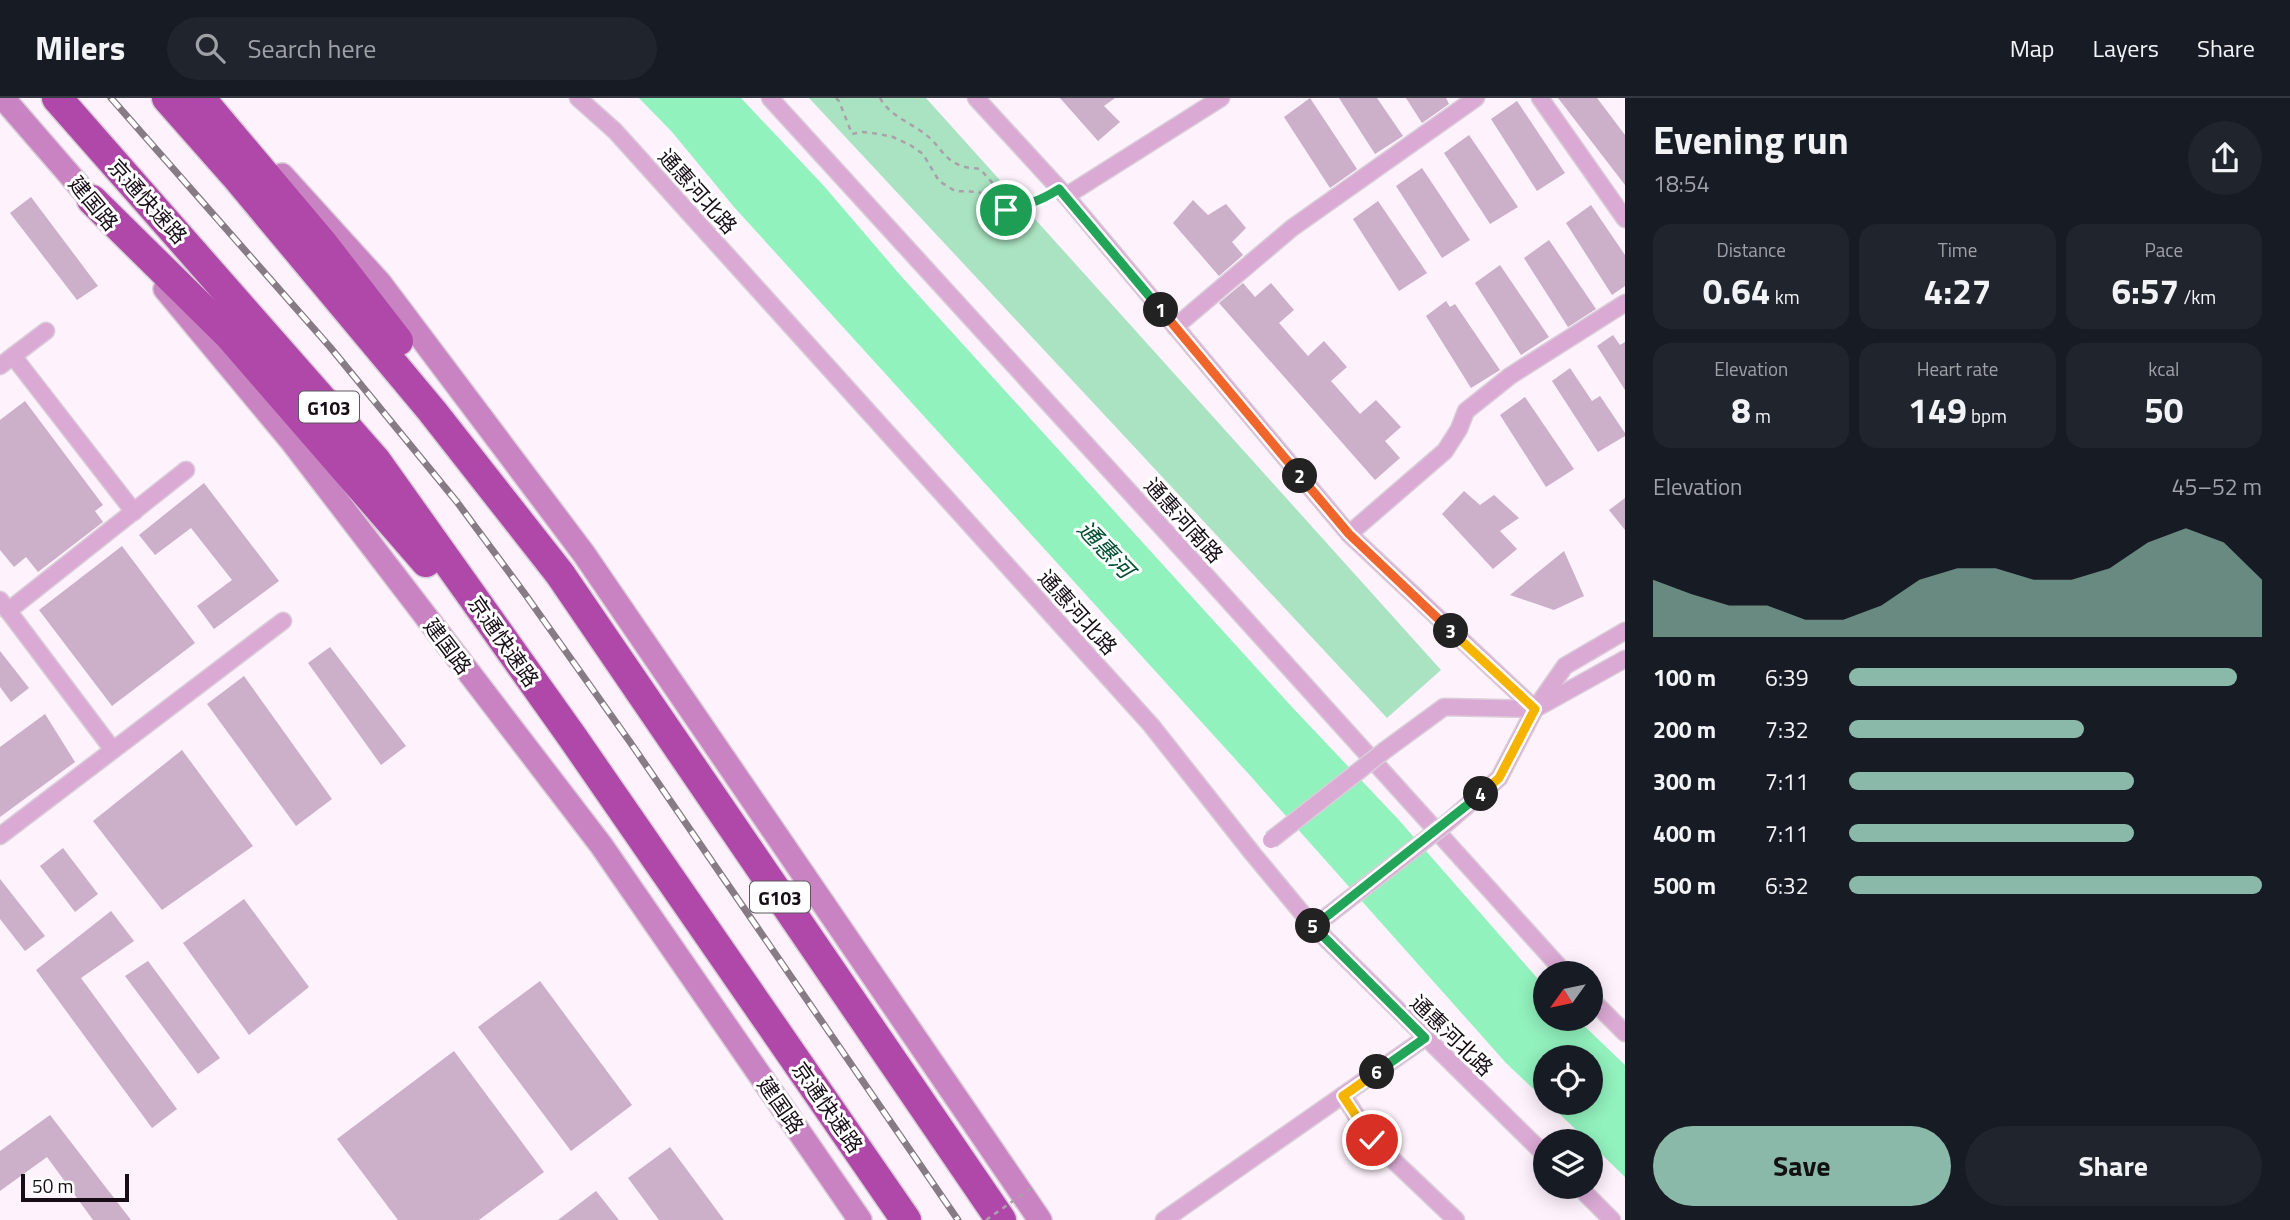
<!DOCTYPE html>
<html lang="en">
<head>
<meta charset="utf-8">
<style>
  body { margin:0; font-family:"Titillium Web","Noto Sans SC",sans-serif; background:#20242c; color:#f1f3f6; height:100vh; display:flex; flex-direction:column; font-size:26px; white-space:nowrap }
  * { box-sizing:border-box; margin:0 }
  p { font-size:23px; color:#9ea1a6 }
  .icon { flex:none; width:38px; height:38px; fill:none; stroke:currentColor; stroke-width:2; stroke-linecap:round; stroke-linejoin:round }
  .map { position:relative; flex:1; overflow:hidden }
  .details { display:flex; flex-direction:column; background:#171b24; width:665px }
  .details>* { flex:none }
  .needle { width:46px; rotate:237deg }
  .controls { position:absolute; left:1533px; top:863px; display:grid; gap:14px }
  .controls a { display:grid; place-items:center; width:70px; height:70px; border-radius:50%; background:#171b24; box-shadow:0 4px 18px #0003; font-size:35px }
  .scale { position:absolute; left:21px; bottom:18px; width:108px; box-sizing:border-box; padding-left:7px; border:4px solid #170d16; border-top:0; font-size:19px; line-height:24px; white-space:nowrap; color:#170d16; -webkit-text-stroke:5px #fff; paint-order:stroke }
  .pin { position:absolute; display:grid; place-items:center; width:60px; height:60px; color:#fff; margin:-30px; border:4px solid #fff; border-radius:50%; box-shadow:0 2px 7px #0007 }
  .km { position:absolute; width:35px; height:35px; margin:-18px; border-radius:50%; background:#222; color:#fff; font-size:19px; line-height:35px; text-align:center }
  .round { display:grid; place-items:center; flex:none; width:74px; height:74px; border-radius:37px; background:#20242c }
  .summary { display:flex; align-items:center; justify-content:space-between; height:119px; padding:0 28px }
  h1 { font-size:38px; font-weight:700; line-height:52px }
  .figures { display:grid; grid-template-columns:repeat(3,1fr); gap:10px; height:119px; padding:7px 28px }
  .figures div { display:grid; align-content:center; border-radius:18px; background:#20242c; text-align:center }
  .figures b { font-size:35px; font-weight:700 }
  .figures small { font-size:19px; font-weight:400 }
  .figures p { font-size:19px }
  .chart { height:196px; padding:14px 28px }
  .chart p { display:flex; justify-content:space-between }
  .chart svg { width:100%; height:126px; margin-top:7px; fill:#8bb9a9; opacity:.7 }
  .cta { display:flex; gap:14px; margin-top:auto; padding:14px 28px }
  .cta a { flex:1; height:80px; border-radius:42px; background:#8bb9a9; color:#111; font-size:28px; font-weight:700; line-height:80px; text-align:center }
  .cta a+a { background:#20242c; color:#f1f3f6 }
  ul { padding:0 28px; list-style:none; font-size:23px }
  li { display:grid; grid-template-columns:112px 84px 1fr; align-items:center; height:52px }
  li i { height:18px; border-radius:9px; background:#8bb9a9 }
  header { display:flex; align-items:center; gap:42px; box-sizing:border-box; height:98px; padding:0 35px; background:#171b24; border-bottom:2px solid #363941 }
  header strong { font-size:33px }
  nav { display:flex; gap:38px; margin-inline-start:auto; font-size:24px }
  .search { width:490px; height:63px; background:#20242c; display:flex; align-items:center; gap:18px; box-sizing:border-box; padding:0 24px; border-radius:38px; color:#9ea1a6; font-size:26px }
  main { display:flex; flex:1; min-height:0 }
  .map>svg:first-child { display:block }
  .green { fill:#aae3c2 }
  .water { fill:#92f2be }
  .building { fill:#ccafc9 }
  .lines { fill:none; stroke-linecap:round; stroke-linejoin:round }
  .minor-casing { stroke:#d9cdd8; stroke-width:19 }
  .secondary-casing { stroke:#d9cdd8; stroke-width:26 }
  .motorway-casing { stroke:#d9cdd8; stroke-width:33 }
  .path { stroke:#aba0aa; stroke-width:2.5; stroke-dasharray:5 5; stroke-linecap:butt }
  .minor { stroke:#daa9d4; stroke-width:16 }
  .secondary { stroke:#c982c2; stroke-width:23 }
  .motorway { stroke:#af48a8; stroke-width:30 }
  .rail-casing { stroke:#877c86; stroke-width:7 }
  .rail { stroke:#fff; stroke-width:4.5; stroke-dasharray:13; stroke-linecap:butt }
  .minor-bridge-casing { stroke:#d9cdd8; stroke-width:19; stroke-linecap:butt }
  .path-bridge { stroke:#aba0aa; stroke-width:2.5; stroke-dasharray:5 5; stroke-linecap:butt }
  .minor-bridge { stroke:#daa9d4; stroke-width:16 }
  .split-1-casing { stroke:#fff; stroke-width:14 }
  .split-2-casing { stroke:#fff; stroke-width:14 }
  .split-3-casing { stroke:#fff; stroke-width:14 }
  .split-4-casing { stroke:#fff; stroke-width:14 }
  .split-5-casing { stroke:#fff; stroke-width:14 }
  .split-6-casing { stroke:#fff; stroke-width:14 }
  .split-7-casing { stroke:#fff; stroke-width:14 }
  .split-1 { stroke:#22a559; stroke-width:9 }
  .split-2 { stroke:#f0652b; stroke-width:9 }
  .split-3 { stroke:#f0652b; stroke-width:9 }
  .split-4 { stroke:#f5b400; stroke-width:9 }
  .split-5 { stroke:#22a559; stroke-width:9 }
  .split-6 { stroke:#22a559; stroke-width:9 }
  .split-7 { stroke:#f5b400; stroke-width:9 }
  .labels { text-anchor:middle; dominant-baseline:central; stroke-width:6; stroke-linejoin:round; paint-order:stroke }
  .shield { fill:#fff; stroke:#5d565c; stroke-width:2 }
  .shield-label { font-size:19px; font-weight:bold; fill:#170d16 }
  .street-label { font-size:21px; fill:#170d16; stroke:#fff }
  .water-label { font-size:23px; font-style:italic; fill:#005031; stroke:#fff }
</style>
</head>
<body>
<header>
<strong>Milers</strong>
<div class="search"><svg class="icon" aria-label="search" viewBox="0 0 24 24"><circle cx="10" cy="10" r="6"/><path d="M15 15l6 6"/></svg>Search here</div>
<nav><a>Map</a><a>Layers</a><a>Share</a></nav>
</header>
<main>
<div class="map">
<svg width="1625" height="1122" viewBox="0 0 1625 1122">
  <rect width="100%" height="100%" fill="#fef2fd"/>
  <!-- green -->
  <polygon class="green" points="809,0 926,0 1441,572 1387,620"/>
  <!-- water -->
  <polygon class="water" points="639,0 741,0 824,88 901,178 1291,608 1398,721 1545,889 1545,920 1577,921 1625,967 1625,1079 1591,1046 1591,1043 1588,1043 1548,1005 1591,1004 1591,959 1545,959 1545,1002 1506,965 1246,673 734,109 672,34"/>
  <!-- building -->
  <g class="building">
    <polygon points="1060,0 1115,0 1104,8 1120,24 1098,43"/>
    <polygon points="1310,0 1357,71 1330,90 1284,19"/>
    <polygon points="1339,0 1377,0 1403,38 1375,56"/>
    <polygon points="1406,0 1446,0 1449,6 1422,25"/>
    <polygon points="1558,0 1597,0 1625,37 1625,87"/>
    <polygon points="1517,3 1565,75 1537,93 1491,21"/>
    <polygon points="1469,37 1518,109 1490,126 1444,55"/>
    <polygon points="1422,70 1470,142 1442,160 1396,88"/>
    <polygon points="31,99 98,188 77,202 10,115"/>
    <polygon points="1193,102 1208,117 1226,106 1246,130 1232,144 1243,157 1219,178 1173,125"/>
    <polygon points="1378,103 1427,175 1399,193 1353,121"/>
    <polygon points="1591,107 1625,157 1625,188 1612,197 1566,125"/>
    <polygon points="1549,142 1596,211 1568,229 1524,160"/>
    <polygon points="1500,167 1549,239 1521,257 1475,185"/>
    <polygon points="1243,185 1255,199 1271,185 1294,212 1279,225 1308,258 1324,243 1347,269 1331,283 1360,316 1376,302 1401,329 1385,343 1400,360 1375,382 1219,205"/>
    <polygon points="1446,203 1450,209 1455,206 1500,272 1471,290 1426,218"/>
    <polygon points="1613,237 1620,247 1625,244 1625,292 1597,248"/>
    <polygon points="1570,270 1592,303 1600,298 1625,335 1625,338 1598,354 1552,283"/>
    <polygon points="1525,299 1574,371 1546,389 1500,317"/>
    <polygon points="25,303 103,407 95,413 103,424 38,474 26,459 14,469 0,452 0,322"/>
    <polygon points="204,385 279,483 214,531 197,508 232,482 191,430 155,457 139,437"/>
    <polygon points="1464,393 1480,407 1494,397 1519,420 1500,433 1517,451 1493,471 1442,416"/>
    <polygon points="1625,400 1625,432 1609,412"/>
    <polygon points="122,448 195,545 112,608 39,512"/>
    <polygon points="1564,453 1584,498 1554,512 1510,497"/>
    <polygon points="330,549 406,648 381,667 308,565"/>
    <polygon points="0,553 29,590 11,604 0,589"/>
    <polygon points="244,578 332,701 296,728 207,606"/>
    <polygon points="45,616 75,664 0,719 0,649"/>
    <polygon points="182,652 253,748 162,812 93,723"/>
    <polygon points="63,750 98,796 75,814 40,768"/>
    <polygon points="0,781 45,838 25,853 0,821"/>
    <polygon points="244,801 309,889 249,937 183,845"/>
    <polygon points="111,813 134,843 81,880 177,1011 152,1030 36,872"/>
    <polygon points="148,863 220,960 198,976 125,878"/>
    <polygon points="540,883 632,1007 571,1053 478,929"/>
    <polygon points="454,953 544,1074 479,1122 398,1122 337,1041"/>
    <polygon points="50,1017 131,1122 93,1122 47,1059 0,1093 0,1053"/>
    <polygon points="670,1049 724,1122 659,1122 628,1080"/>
    <polygon points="596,1093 619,1122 558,1122"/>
  </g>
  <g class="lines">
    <!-- minor casing -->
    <g class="minor-casing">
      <g id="minor">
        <polyline points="578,0 615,33 1151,627 1253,756 1312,827 1545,1057"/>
        <polyline points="770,0 1209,481 1565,875"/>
        <polyline points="976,0 1066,98 1349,436 1535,611"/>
        <polyline points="1540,0 1625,121"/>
        <polyline points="1066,98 1221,0"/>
        <polyline points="1175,229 1292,130 1476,0"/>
        <polyline points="13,258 134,414"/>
        <polyline points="0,268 46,233"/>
        <polyline points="1349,436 1445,353 1459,331 1466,313 1510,278 1625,205"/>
        <polyline points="0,502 113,652"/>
        <polyline points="8,513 186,372"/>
        <polyline points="1384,653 1444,609 1535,611 1625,561"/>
        <polyline points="1447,725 1499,680 1535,611 1565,568 1625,533"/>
        <polyline points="0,738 283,523"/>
        <polyline points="1591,901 1625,935"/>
        <polyline points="1343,997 1372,1042 1456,1122"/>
        <polyline points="1578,1088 1612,1122"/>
        <polyline points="1164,1122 1425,940"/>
      </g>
    </g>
    <!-- secondary casing -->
    <g class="secondary-casing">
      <g id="secondary">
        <polyline points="3,0 101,113"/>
        <polyline points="282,77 380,185 584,456 1040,1122"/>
        <polyline points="165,191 293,345 601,747 860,1122"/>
      </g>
    </g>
    <!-- motorway casing -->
    <g class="motorway-casing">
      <g id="motorway">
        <polyline points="57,0 376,363 573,640 906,1122"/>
        <polyline points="167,0 235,77 432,313 560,476 1001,1122"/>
        <polyline points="200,0 323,146 398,243"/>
        <polyline points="92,102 228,236 426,464"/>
      </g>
    </g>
    <!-- path -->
    <g class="path">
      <polyline points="836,0 839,3 852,36 863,34 879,36 893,39 910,47 923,56 939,83 955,93 979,94 1006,112 1017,106"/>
      <path d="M880,0C890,19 915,26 931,41C941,51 945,61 959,67C965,70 973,70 980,71C1002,95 1013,115 1047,98"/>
    </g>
    <!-- minor -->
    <use href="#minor" class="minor"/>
    <!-- secondary -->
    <use href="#secondary" class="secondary"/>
    <!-- motorway -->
    <use href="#motorway" class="motorway"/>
    <!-- rail casing -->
    <g class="rail-casing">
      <polyline id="rail" points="111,0 330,249 457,404 525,496 630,644 958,1122"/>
    </g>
    <!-- rail -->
    <use href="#rail" class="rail"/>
    <!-- minor-bridge casing -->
    <g class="minor-bridge-casing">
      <g id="minor-bridge">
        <polyline points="1271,742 1384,653"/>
        <polyline points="1326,819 1447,725"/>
      </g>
    </g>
    <!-- path-bridge -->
    <polyline class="path-bridge" points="986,1122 1033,1089"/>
    <!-- minor-bridge -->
    <use href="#minor-bridge" class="minor-bridge"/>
  </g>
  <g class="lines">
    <!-- split-1 casing -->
    <g class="split-1-casing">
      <path id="split-1" d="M1006,112C1016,106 1023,107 1033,104C1043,101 1051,96 1059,91L1161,212"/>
    </g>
    <!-- split-2 casing -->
    <g class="split-2-casing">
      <polyline id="split-2" points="1161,212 1300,378"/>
    </g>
    <!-- split-3 casing -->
    <g class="split-3-casing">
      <polyline id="split-3" points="1300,378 1349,436 1451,533"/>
    </g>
    <!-- split-4 casing -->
    <g class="split-4-casing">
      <polyline id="split-4" points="1451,533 1535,611 1499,680 1481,696"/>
    </g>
    <!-- split-5 casing -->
    <g class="split-5-casing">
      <polyline id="split-5" points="1313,828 1312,827 1326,819 1481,696"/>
    </g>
    <!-- split-6 casing -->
    <g class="split-6-casing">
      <polyline id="split-6" points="1313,828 1425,940 1377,974"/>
    </g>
    <!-- split-7 casing -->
    <g class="split-7-casing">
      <polyline id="split-7" points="1372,1042 1343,998 1377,974"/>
    </g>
    <!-- split-1 -->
    <use href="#split-1" class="split-1"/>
    <!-- split-2 -->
    <use href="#split-2" class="split-2"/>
    <!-- split-3 -->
    <use href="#split-3" class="split-3"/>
    <!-- split-4 -->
    <use href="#split-4" class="split-4"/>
    <!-- split-5 -->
    <use href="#split-5" class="split-5"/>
    <!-- split-6 -->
    <use href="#split-6" class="split-6"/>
    <!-- split-7 -->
    <use href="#split-7" class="split-7"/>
  </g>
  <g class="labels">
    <!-- shield labels -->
    <g class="shield">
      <rect x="299" y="293.5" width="60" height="31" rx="5"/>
      <rect x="750" y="783.5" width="60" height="31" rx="5"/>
    </g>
    <g class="shield-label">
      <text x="329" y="309">G103</text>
      <text x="780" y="799">G103</text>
    </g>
    <!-- street labels -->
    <g class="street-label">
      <text transform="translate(698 93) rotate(48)">通惠河北路</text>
      <text transform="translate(148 103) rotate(48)">京通快速路</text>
      <text transform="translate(94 105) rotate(50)">建国路</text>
      <text transform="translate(1184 422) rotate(48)">通惠河南路</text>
      <text transform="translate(1078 514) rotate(48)">通惠河北路</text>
      <text transform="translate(504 543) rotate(55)">京通快速路</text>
      <text transform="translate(448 548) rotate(53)">建国路</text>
      <text transform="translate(1452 937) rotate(44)">通惠河北路</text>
      <text transform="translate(781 1007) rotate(55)">建国路</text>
      <text transform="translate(828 1009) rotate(55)">京通快速路</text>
    </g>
    <!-- water labels -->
    <g class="water-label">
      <text transform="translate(1106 451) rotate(46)">通惠河</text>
    </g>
  </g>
</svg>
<div class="controls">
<a><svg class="needle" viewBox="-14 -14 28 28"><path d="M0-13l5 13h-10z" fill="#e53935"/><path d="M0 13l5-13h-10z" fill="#9ea1a6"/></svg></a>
<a><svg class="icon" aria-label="locate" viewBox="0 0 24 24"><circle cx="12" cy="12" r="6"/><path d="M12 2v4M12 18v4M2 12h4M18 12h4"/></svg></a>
<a><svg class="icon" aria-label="layers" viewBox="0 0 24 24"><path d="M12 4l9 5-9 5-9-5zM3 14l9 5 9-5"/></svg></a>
</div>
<div class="scale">50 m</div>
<div class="pin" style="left:1006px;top:112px;background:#1e9e55"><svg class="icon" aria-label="arrive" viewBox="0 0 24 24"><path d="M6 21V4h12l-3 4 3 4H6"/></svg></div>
<div class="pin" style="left:1372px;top:1042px;background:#d93025"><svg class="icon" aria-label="check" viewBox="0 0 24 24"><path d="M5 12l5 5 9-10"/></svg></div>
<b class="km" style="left:1161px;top:212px">1</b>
<b class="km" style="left:1300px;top:378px">2</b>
<b class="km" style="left:1451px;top:533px">3</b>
<b class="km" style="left:1481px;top:696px">4</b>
<b class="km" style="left:1313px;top:828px">5</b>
<b class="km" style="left:1377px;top:974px">6</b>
</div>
<section class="details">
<div class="summary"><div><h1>Evening run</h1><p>18:54</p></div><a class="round"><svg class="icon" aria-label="share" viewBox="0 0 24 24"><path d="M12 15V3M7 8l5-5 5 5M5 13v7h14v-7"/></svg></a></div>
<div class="figures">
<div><p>Distance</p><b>0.64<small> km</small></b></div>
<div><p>Time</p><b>4:27</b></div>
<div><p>Pace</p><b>6:57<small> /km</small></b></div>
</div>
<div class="figures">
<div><p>Elevation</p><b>8<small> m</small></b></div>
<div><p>Heart rate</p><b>149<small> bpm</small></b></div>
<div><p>kcal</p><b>50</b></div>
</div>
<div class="chart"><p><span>Elevation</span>45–52 m</p>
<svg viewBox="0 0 160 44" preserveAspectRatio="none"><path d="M0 44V24L10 29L20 33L30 33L40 38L50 38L60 33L70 24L80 20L90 20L100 24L110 24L120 20L130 11L140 6L150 11L160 24V44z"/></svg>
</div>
<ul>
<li><b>100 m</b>6:39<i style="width:94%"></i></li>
<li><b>200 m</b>7:32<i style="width:57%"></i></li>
<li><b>300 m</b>7:11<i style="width:69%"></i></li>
<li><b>400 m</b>7:11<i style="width:69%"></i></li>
<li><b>500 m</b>6:32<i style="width:100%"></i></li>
</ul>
<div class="cta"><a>Save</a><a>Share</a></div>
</section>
</main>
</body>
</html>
